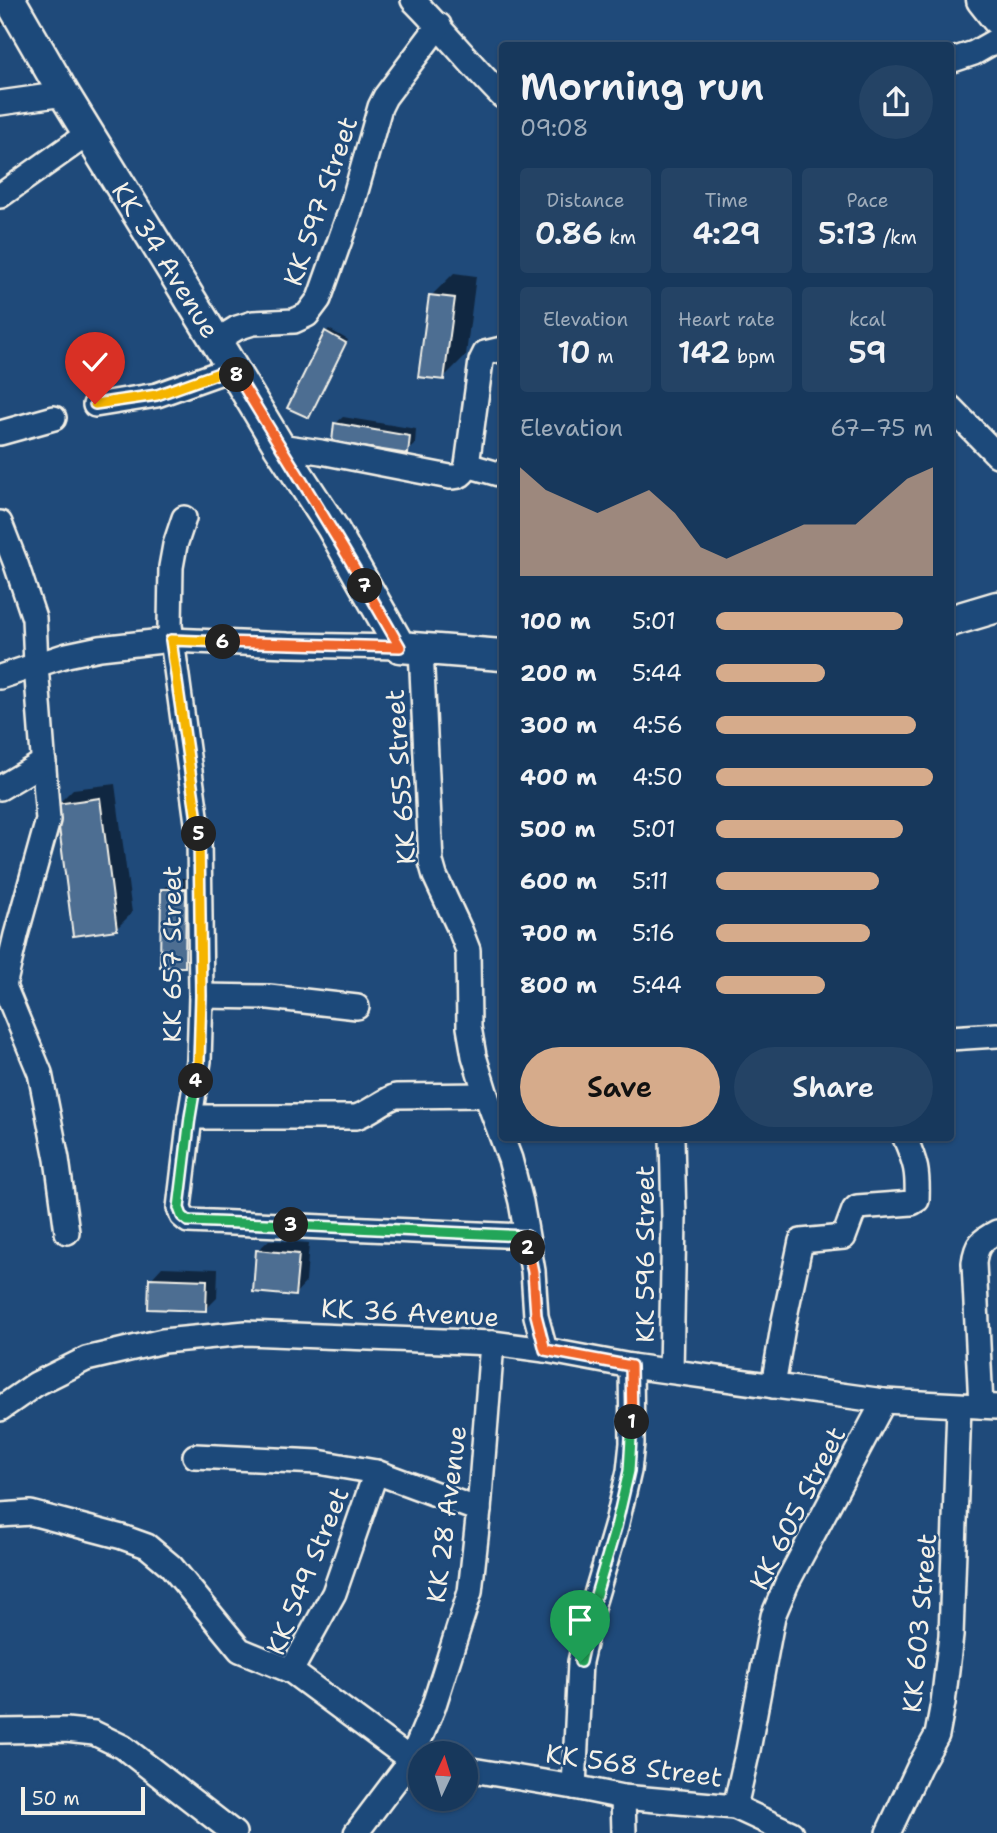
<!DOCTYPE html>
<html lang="en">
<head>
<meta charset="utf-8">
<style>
  body { margin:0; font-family:"Shantell Sans",sans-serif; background:#244365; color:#f1f3f6; height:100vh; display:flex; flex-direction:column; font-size:26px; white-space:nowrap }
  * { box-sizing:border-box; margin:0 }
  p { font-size:23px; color:#9eacbb }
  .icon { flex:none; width:38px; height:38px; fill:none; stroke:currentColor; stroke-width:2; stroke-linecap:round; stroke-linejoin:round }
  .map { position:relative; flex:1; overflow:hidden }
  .side { position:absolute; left:499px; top:42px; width:455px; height:1099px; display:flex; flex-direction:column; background:#17385c; border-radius:7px; box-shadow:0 2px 5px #0004,0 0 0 2px #365272 }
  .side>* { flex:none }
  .needle { width:46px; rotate:4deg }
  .controls { position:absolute; left:408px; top:1741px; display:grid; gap:14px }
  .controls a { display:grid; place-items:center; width:70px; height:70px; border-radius:50%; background:#17385c; box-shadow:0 2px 5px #0004,0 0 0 2px #365272; font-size:35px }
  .scale { position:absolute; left:21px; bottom:18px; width:124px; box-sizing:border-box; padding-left:7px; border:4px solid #f4f1e8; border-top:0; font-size:19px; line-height:24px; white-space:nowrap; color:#f4f1e8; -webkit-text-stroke:5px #1f4a7a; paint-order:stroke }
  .pin { position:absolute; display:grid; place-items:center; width:60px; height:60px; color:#fff; margin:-72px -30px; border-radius:50% 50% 50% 0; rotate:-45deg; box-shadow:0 0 7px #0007 }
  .pin .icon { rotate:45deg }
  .km { position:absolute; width:35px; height:35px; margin:-18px; border-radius:50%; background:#222; color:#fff; font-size:19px; line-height:35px; text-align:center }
  .round { display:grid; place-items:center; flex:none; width:74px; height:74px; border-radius:37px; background:#244365 }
  .headline { display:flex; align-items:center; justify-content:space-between; height:119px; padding:0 21px }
  h1 { font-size:38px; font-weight:600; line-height:52px }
  .metrics { display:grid; grid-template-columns:repeat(3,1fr); gap:10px; height:119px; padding:7px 21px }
  .metrics div { display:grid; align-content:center; border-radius:7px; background:#244365; text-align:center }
  .metrics b { font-size:30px; font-weight:600 }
  .metrics small { font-size:19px; font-weight:400 }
  .metrics p { font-size:19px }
  .chart { height:196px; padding:14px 21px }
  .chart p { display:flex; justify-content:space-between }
  .chart svg { width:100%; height:126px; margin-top:7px; fill:#d6ab8b; opacity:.7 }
  .primary-button { display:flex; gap:14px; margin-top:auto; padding:14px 21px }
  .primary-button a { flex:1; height:80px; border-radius:42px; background:#d6ab8b; color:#111; font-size:28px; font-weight:600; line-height:80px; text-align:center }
  .primary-button a+a { background:#244365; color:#f1f3f6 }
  ul { padding:0 21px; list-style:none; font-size:23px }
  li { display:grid; grid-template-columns:112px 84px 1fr; align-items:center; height:52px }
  li i { height:18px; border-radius:9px; background:#d6ab8b }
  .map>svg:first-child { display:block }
  .shadow { fill:#0007 }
  .building { fill:#4d6e92; stroke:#f4f1e8; stroke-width:2 }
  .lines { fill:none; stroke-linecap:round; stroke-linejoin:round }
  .minor-casing { stroke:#f4f1e8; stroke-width:28 }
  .major-casing { stroke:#f4f1e8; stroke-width:35 }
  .minor { stroke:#1f4a7a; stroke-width:23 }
  .major { stroke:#1f4a7a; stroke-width:30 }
  .split-1-casing { stroke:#fff; stroke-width:14 }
  .split-2-casing { stroke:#fff; stroke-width:14 }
  .split-3-casing { stroke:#fff; stroke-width:14 }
  .split-4-casing { stroke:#fff; stroke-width:14 }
  .split-5-casing { stroke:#fff; stroke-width:14 }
  .split-6-casing { stroke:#fff; stroke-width:14 }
  .split-7-casing { stroke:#fff; stroke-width:14 }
  .split-8-casing { stroke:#fff; stroke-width:14 }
  .split-9-casing { stroke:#fff; stroke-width:14 }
  .split-1 { stroke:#22a559; stroke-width:9 }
  .split-2 { stroke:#f0652b; stroke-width:9 }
  .split-3 { stroke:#22a559; stroke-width:9 }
  .split-4 { stroke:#22a559; stroke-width:9 }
  .split-5 { stroke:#f5b400; stroke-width:9 }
  .split-6 { stroke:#f5b400; stroke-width:9 }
  .split-7 { stroke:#f0652b; stroke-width:9 }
  .split-8 { stroke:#f0652b; stroke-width:9 }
  .split-9 { stroke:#f5b400; stroke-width:9 }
  .labels { text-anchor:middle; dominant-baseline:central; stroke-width:5; stroke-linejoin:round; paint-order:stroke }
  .street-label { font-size:26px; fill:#f4f1e8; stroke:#1f4a7a }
</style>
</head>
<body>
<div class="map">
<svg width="997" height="1833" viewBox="0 0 997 1833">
  <rect width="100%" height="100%" fill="#1f4a7a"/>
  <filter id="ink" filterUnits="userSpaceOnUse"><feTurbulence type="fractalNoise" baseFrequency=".0143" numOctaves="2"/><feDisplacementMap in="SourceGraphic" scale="14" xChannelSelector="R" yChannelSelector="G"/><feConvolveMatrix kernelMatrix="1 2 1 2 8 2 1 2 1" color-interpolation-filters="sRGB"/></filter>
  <g filter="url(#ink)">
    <!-- shadow -->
    <g class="shadow">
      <polygon points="0,0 13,20 0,27"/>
      <polygon points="454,273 476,276 466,355 443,378 431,296"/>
      <polygon points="329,329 348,340 312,413 309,416 326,332"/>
      <polygon points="343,417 416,429 415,445 407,452 335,424"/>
      <polygon points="115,784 132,913 116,929 58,804 73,789"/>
      <polygon points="174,878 197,878 196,954 184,966 163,889"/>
      <polygon points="269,1240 309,1243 306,1282 295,1294 257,1251"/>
      <polygon points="162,1267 218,1269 217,1298 205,1310 151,1279"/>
    </g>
    <!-- building -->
    <g class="building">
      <polygon points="429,295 455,298 444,380 418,377"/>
      <polygon points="325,331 346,343 309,418 287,408"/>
      <polygon points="334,423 410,436 408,454 332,442"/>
      <polygon points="100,798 117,930 73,936 56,804"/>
      <polygon points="161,889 186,889 185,967 160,967"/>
      <polygon points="256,1250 299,1254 295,1296 253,1292"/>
      <polygon points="149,1278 207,1280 206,1311 148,1309"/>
    </g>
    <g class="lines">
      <!-- minor casing -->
      <g class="minor-casing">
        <g id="minor">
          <path d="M413,0C444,31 471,65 502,96"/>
          <polyline points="950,61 974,53 997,40"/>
          <polyline points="0,103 64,94"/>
          <polyline points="0,196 89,133"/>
          <polyline points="216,341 237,328 253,323 294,321 307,315 319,299 351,209 380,107 385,97 439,25"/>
          <polyline points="95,405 157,395 233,368"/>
          <polyline points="950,407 997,455"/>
          <polyline points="0,433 54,418"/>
          <path d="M279,446L321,452L450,477C460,477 464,475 467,465L481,361L485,353L502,349"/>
          <polyline points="467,465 502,475"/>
          <polyline points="184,518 175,545 171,567 170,625 199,837 201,996 199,1061 190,1117 179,1208 182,1216 188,1221 526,1236"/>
          <polyline points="0,523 16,564 34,618 36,665 48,820 16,935 4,986 40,1073 57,1159 67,1232"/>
          <polyline points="421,649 431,862 435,876 461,932 468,950 469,1027 474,1056 486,1095 510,1159 521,1202 533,1271 536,1316 545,1350"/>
          <polyline points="0,677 67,655 100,648 171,640 288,645 400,647"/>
          <polyline points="0,788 44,762"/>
          <polyline points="201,996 269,997 357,1007"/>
          <polyline points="950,1038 997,1035"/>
          <path d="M190,1117H356C371,1112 382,1101 396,1096L486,1095"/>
          <polyline points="671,1371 674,1218 672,1138"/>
          <path d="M773,1386L784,1321L801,1241L844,1237L854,1210L857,1207L912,1203L917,1200C918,1171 916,1164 905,1138"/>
          <path d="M981,1406L974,1263C976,1245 981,1240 997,1232"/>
          <polyline points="0,1409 36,1384 86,1359 163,1341 246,1333 492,1343 545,1350 631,1366 884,1401 997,1407"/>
          <polyline points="195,1456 318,1462 376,1472 479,1510"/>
          <polyline points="376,1472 334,1593 291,1671 411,1760 420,1761"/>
          <polyline points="0,1515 31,1513 122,1537 147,1546 171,1566 240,1650 291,1671"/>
          <polyline points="0,1731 66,1730 94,1733 123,1747 234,1833"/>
          <polyline points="466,1769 574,1787 623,1797 735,1807 791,1833"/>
          <polyline points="574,1787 580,1662 592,1608 616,1527 629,1471 632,1443 631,1366"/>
          <polyline points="623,1797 624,1833"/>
          <polyline points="735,1807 748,1750 773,1616 787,1583 884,1401"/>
          <polyline points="356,1833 411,1760 433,1708 470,1592 479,1510 492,1343"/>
          <polyline points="888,1833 919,1767 937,1735 943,1703 951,1636 959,1406"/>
        </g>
      </g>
      <!-- major casing -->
      <g class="major-casing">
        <g id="major">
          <polyline points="10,0 64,94 216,341 279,446 332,527 400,647 502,655"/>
          <polyline points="982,0 997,19"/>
          <polyline points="950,621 997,607"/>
        </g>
      </g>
      <!-- minor -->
      <use href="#minor" class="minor"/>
      <!-- major -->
      <use href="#major" class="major"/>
    </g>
  </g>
  <g class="lines" filter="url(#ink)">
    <!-- split-1 casing -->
    <g class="split-1-casing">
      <polyline id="split-1" points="580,1662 592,1608 616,1527 629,1471 632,1422"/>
    </g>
    <!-- split-2 casing -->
    <g class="split-2-casing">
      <polyline id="split-2" points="528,1248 533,1272 536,1315 545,1350 631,1366 632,1422"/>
    </g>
    <!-- split-3 casing -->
    <g class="split-3-casing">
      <polyline id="split-3" points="291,1225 526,1236 528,1248"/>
    </g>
    <!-- split-4 casing -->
    <g class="split-4-casing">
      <polyline id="split-4" points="196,1081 190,1117 179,1208 182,1216 188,1221 291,1225"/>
    </g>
    <!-- split-5 casing -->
    <g class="split-5-casing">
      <polyline id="split-5" points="196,1081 199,1061 201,996 199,834"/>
    </g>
    <!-- split-6 casing -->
    <g class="split-6-casing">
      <polyline id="split-6" points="199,834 171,640 223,642"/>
    </g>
    <!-- split-7 casing -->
    <g class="split-7-casing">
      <polyline id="split-7" points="223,642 400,647 365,586"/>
    </g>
    <!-- split-8 casing -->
    <g class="split-8-casing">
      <path id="split-8" d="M237,375C279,446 324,514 365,586"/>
    </g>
    <!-- split-9 casing -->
    <g class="split-9-casing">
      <polyline id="split-9" points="95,404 157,395 233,368 237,375"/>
    </g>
    <!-- split-1 -->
    <use href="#split-1" class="split-1"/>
    <!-- split-2 -->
    <use href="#split-2" class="split-2"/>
    <!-- split-3 -->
    <use href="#split-3" class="split-3"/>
    <!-- split-4 -->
    <use href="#split-4" class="split-4"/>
    <!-- split-5 -->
    <use href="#split-5" class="split-5"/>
    <!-- split-6 -->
    <use href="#split-6" class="split-6"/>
    <!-- split-7 -->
    <use href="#split-7" class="split-7"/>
    <!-- split-8 -->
    <use href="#split-8" class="split-8"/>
    <!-- split-9 -->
    <use href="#split-9" class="split-9"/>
  </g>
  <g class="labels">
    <!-- street labels -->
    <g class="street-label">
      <text transform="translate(320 201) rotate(-71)">KK 597 Street</text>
      <text transform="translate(166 260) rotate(58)">KK 34 Avenue</text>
      <text transform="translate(400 777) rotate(-94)">KK 655 Street</text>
      <text transform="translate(171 954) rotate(-90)">KK 657 Street</text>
      <text transform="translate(644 1254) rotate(-90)">KK 596 Street</text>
      <text transform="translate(410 1312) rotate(3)">KK 36 Avenue</text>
      <text transform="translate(797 1508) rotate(-63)">KK 605 Street</text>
      <text transform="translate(446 1514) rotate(-83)">KK 28 Avenue</text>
      <text transform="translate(307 1571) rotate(-68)">KK 549 Street</text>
      <text transform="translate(919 1623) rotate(-85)">KK 603 Street</text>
      <text transform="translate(634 1765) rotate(8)">KK 568 Street</text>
    </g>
  </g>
</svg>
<div class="controls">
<a><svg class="needle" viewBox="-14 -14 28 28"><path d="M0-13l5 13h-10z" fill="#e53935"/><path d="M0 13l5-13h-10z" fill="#9eacbb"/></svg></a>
</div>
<div class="scale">50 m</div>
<div class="pin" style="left:580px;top:1662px;background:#1e9e55"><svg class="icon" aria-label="arrive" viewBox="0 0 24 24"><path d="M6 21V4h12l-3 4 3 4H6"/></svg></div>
<div class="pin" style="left:95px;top:404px;background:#d93025"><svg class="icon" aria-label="check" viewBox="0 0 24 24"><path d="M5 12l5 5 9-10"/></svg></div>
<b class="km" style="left:632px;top:1422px">1</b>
<b class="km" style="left:528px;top:1248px">2</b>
<b class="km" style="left:291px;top:1225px">3</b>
<b class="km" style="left:196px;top:1081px">4</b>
<b class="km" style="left:199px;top:834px">5</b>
<b class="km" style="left:223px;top:642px">6</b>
<b class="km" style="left:365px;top:586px">7</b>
<b class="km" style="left:237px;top:375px">8</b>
<section class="side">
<div class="headline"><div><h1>Morning run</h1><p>09:08</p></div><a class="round"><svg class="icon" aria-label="share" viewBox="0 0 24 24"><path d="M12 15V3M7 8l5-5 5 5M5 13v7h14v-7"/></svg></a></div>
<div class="metrics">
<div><p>Distance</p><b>0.86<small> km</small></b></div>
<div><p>Time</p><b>4:29</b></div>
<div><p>Pace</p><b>5:13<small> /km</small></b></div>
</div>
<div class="metrics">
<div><p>Elevation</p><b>10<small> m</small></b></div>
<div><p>Heart rate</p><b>142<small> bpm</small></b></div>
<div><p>kcal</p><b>59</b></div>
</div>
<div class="chart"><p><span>Elevation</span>67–75 m</p>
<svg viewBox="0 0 160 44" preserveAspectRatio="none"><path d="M0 44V6L10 14L20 18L30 22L40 18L50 14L60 22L70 34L80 38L90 34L100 30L110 26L120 26L130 26L140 18L150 10L160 6V44z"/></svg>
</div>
<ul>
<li><b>100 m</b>5:01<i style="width:86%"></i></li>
<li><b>200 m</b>5:44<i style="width:50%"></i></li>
<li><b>300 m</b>4:56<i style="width:92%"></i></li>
<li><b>400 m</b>4:50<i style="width:100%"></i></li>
<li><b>500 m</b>5:01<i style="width:86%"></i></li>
<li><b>600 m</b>5:11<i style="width:75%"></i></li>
<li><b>700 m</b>5:16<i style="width:71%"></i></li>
<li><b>800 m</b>5:44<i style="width:50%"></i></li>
</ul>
<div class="primary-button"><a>Save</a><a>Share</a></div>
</section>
</div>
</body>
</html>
